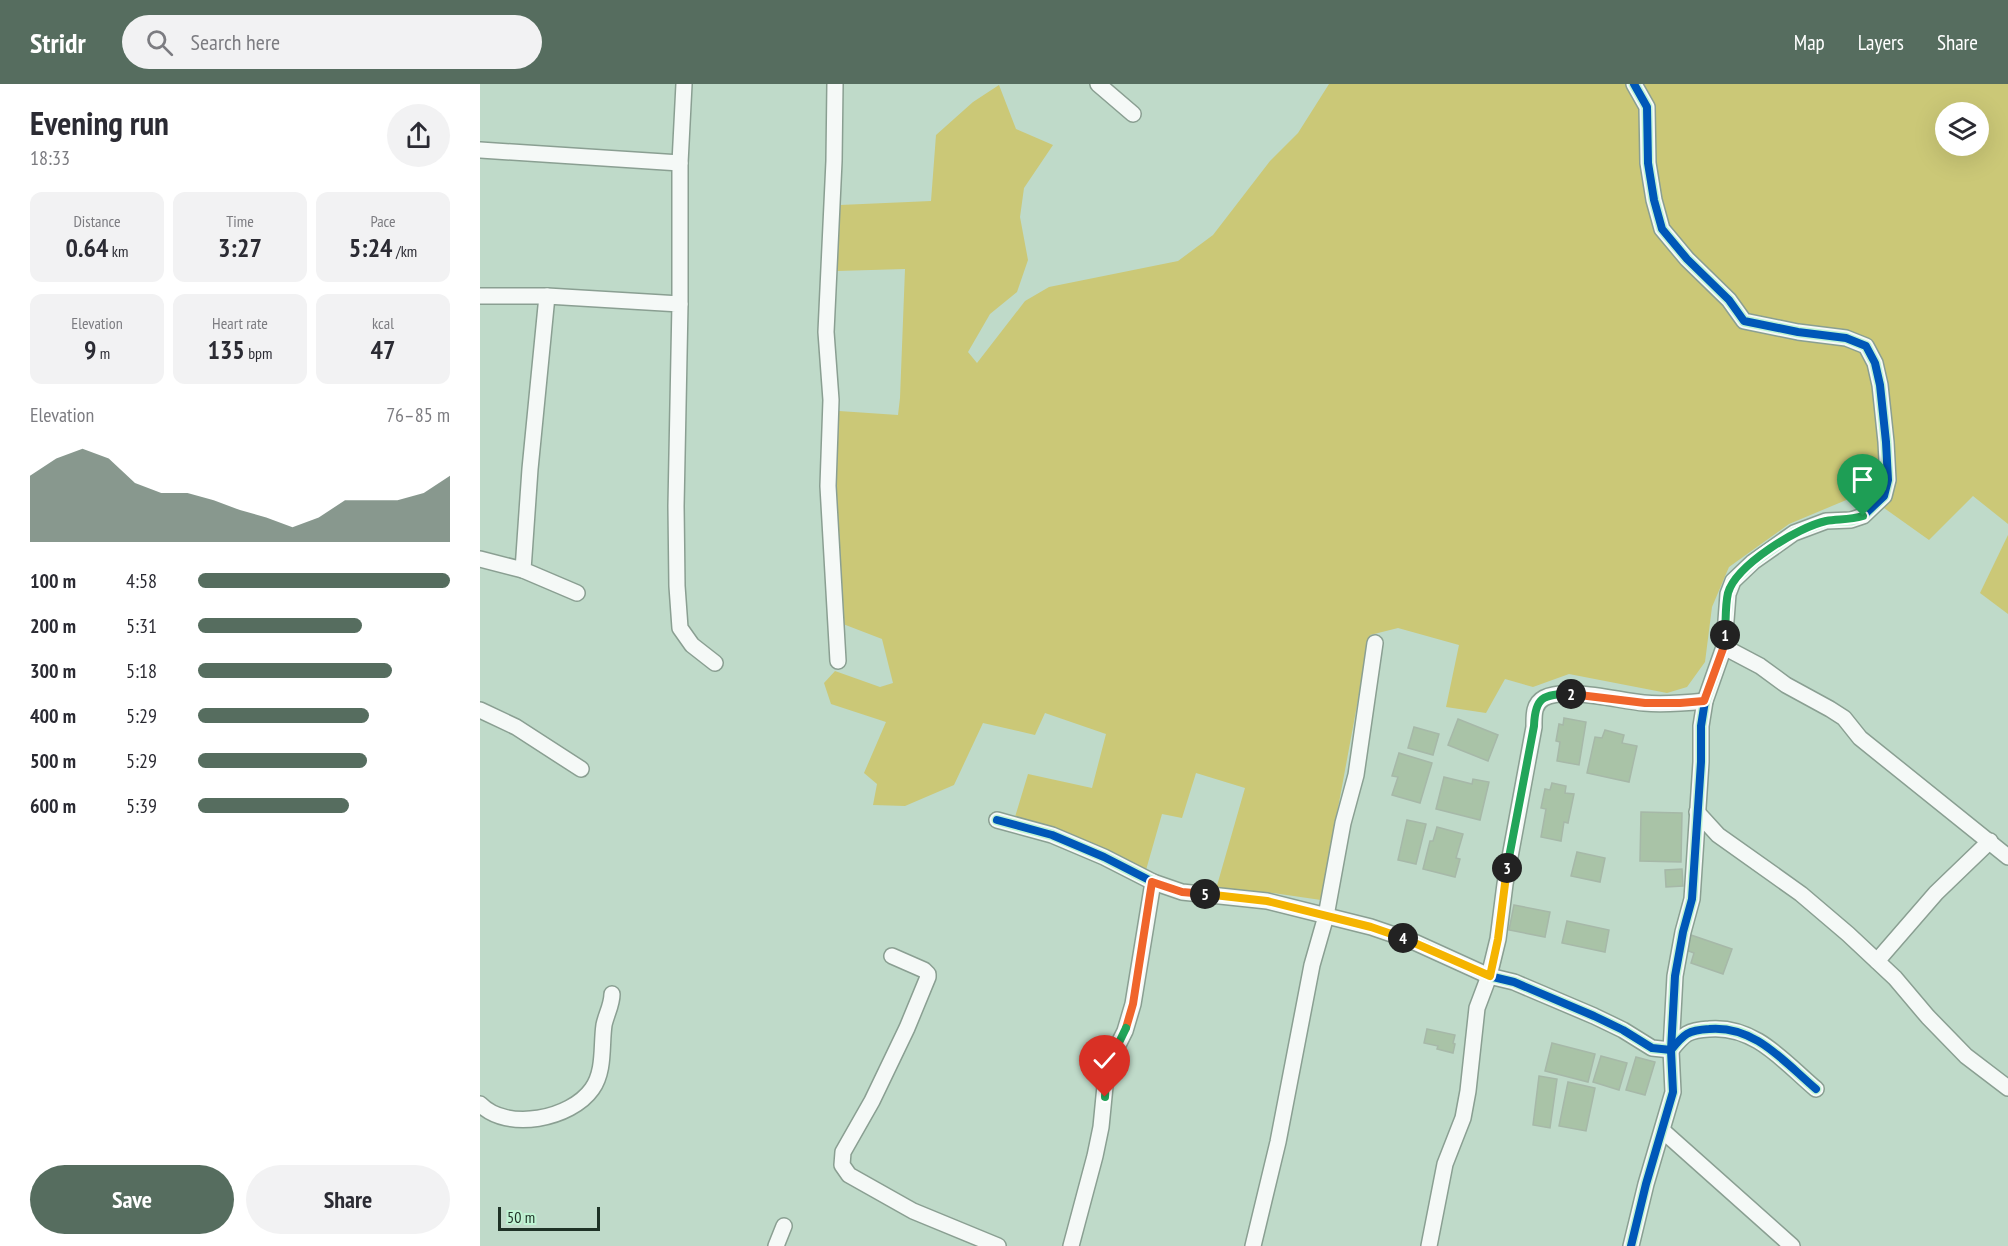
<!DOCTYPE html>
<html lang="en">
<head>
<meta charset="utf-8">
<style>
  body { margin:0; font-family:"PT Sans Narrow",sans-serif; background:#f2f2f3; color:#2b2b33; height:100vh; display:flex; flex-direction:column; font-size:22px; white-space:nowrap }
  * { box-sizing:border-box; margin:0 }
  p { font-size:20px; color:#7c7c81 }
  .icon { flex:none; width:33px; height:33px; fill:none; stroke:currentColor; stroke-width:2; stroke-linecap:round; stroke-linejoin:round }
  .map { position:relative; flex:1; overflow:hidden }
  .side { display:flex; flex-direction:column; background:#fff; width:480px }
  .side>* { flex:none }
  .buttons { position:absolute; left:1455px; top:18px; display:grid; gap:12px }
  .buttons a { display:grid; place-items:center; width:54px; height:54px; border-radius:50%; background:#fff; box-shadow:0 6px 24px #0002; font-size:30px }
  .scale { position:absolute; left:18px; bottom:15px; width:102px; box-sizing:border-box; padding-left:6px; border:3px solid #1e3226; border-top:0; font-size:16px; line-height:21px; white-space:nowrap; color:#1e3226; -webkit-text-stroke:4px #bff4d3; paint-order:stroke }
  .pin { position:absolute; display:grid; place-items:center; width:51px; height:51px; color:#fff; margin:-62px -26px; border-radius:50% 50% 50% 0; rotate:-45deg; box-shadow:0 0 6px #0007 }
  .pin .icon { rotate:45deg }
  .km { position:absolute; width:30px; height:30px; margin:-15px; border-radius:50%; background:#222; color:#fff; font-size:16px; line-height:30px; text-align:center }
  .round { display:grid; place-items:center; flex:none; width:63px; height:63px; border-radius:32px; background:#f2f2f3 }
  .overview { display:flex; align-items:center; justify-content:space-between; height:102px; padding:0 30px }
  h1 { font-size:33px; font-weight:700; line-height:45px }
  .figures { display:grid; grid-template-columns:repeat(3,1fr); gap:9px; height:102px; padding:6px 30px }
  .figures div { display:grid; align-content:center; border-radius:12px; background:#f2f2f3; text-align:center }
  .figures b { font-size:26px; font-weight:700 }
  .figures small { font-size:16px; font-weight:400 }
  .figures p { font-size:16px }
  .chart { height:168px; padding:12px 30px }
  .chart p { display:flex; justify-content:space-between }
  .chart svg { width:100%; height:108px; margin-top:6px; fill:#566d5f; opacity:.7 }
  .button { display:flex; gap:12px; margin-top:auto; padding:12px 30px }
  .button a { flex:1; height:69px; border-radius:36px; background:#566d5f; color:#fff; font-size:24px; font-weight:700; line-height:69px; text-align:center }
  .button a+a { background:#f2f2f3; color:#2b2b33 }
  ul { padding:0 30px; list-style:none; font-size:20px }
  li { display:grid; grid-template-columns:96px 72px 1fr; align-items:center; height:45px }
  li i { height:15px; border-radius:8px; background:#566d5f }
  header { display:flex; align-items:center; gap:36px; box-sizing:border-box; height:84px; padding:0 30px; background:#566d5f; color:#fff }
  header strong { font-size:28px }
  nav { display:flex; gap:33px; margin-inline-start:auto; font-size:21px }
  .search { width:420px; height:54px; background:#f2f2f3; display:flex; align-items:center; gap:15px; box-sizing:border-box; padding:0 21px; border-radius:33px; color:#7c7c81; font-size:22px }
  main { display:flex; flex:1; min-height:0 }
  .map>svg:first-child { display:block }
  .green { fill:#cbc877; fill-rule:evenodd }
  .building { fill:#a9c3a7; stroke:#a6b8a8; stroke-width:1.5 }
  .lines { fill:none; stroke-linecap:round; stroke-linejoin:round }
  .minor-casing { stroke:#8a9f92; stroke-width:18 }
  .minor { stroke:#f5f9f7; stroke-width:15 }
  .cycleway-casing { stroke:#bff4d3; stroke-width:11 }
  .cycleway { stroke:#0057b8; stroke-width:8 }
  .split-1-casing { stroke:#fff; stroke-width:12 }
  .split-2-casing { stroke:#fff; stroke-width:12 }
  .split-3-casing { stroke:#fff; stroke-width:12 }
  .split-4-casing { stroke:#fff; stroke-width:12 }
  .split-5-casing { stroke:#fff; stroke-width:12 }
  .split-6-casing { stroke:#fff; stroke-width:12 }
  .split-7-casing { stroke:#fff; stroke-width:12 }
  .split-1 { stroke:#22a559; stroke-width:8 }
  .split-2 { stroke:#f0652b; stroke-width:8 }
  .split-3 { stroke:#22a559; stroke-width:8 }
  .split-4 { stroke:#f5b400; stroke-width:8 }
  .split-5 { stroke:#f5b400; stroke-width:8 }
  .split-6 { stroke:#f0652b; stroke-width:8 }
  .split-7 { stroke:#22a559; stroke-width:8 }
</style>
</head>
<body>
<header>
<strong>Stridr</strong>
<div class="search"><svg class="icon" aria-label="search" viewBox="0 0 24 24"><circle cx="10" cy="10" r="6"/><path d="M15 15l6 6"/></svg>Search here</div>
<nav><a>Map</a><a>Layers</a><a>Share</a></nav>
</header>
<main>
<section class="side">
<div class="overview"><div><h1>Evening run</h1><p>18:33</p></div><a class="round"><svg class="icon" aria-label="share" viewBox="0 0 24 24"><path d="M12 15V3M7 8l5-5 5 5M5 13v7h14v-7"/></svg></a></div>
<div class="figures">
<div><p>Distance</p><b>0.64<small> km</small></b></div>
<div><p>Time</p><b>3:27</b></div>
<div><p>Pace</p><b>5:24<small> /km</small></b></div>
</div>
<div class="figures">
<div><p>Elevation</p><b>9<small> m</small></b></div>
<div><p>Heart rate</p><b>135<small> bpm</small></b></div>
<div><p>kcal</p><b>47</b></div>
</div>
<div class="chart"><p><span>Elevation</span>76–85 m</p>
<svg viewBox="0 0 160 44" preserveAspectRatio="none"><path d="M0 44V17L10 10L20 6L30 10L40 20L50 24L60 24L70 27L80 31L90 34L100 38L110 34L120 27L130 27L140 27L150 24L160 17V44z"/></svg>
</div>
<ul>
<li><b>100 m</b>4:58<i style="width:100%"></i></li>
<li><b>200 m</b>5:31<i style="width:65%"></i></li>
<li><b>300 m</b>5:18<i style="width:77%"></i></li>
<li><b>400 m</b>5:29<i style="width:68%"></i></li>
<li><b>500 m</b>5:29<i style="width:67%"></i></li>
<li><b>600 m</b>5:39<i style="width:60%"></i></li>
</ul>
<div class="button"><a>Save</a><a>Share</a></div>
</section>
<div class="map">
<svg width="1528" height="1162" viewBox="0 0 1528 1162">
  <rect width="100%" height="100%" fill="#bfdac9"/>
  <!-- green -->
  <g class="green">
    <path d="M849,0H1528V440L1493,412L1449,456L1383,409L1309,440L1249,483L1232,523L1225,578L1207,603L1187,609L1089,590L1053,603L1025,595L1006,629L966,623L979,561L918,544L890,551L841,816L793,809L736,805L765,704L716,689L702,734L682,730L666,786L583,749L535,733L548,690L612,704L626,650L565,629L555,651L503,639L474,701L425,722L393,721L397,700L384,689L406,638L351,620L344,599L355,587L400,603L413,599L402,555L363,540L355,428L359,327L418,331L420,314L425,185L357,187L360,121L451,117L456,51L493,18L519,1L536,45L573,61L544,104L540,133L548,176L537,208L510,230L488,268L497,279L545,217L569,203L698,177L733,151L790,77L818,49ZM1466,28H1498V62H1466Z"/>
    <polygon points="1528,451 1528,530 1500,509"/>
  </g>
  <!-- building -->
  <g class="building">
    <polygon points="1084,634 1106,638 1099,681 1077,677 1080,658 1076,657 1079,640 1083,641"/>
    <polygon points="978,635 1018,651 1008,677 968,661"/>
    <polygon points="934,643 959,650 953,671 928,664"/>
    <polygon points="1125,646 1144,651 1142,659 1157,662 1149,698 1107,689 1115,653 1122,654"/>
    <polygon points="919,669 952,679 940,719 912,711 918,693 912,692"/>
    <polygon points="964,693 992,700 993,695 1009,698 1000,736 956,725"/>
    <polygon points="1072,699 1086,702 1085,709 1094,710 1088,739 1084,738 1081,757 1061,753 1066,725 1061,724 1065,705 1070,706"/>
    <polygon points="1161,728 1202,729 1201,778 1160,777"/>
    <polygon points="927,736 946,740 936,780 918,776"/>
    <polygon points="957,743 983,750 976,774 980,775 975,793 943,785 950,757 953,757"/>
    <polygon points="1097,768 1125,774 1120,798 1091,792"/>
    <polygon points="1202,785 1203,802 1186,803 1185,786"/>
    <polygon points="1034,821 1070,828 1065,853 1029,846"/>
    <polygon points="1087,837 1129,846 1125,868 1082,859"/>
    <polygon points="1211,851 1252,865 1243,890 1211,879 1214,869 1206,866"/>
    <polygon points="947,945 975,951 973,959 975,960 973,969 957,965 958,962 944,959"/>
    <polygon points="1072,959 1115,970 1108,998 1065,987"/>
    <polygon points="1121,972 1147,979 1139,1006 1113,998"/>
    <polygon points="1156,973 1175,978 1165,1011 1146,1006"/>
    <polygon points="1059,992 1077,995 1070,1044 1053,1041"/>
    <polygon points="1088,998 1115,1004 1106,1047 1079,1042"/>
  </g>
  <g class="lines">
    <!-- minor casing -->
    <g class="minor-casing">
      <g id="minor">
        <polyline points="355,0 354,77 346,248 351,316 348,402 358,577"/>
        <polyline points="618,0 653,30"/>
        <polyline points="0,66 200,79 204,0"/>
        <polyline points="0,212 67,212 200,220 196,422 197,502 200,544 212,561 235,579"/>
        <polyline points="67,212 50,385 43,486 97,509"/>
        <polyline points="200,220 200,79"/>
        <polyline points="0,475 43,486"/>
        <polyline points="1244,563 1280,582 1306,601 1350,625 1364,634 1380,654 1528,773"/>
        <polyline points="0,626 36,643 101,685"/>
        <polyline points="1217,728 1238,751 1321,810 1368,850 1415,894 1448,933 1486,972 1528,1004"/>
        <path d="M517,736L572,751L624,773L673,798L702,808L787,817L891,843L932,857L1009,892L1034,898L1114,932L1143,946L1172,964L1191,966C1204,950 1208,946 1229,945C1275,941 1304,978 1336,1005"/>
        <polyline points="412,872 444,886 448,890 448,893 427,944 392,1017 363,1068 362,1081 369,1091 433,1127 518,1162"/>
        <polyline points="1397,877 1456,809 1510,757"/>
        <path d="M0,1020C27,1048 91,1035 112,1005C125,987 121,961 124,941C126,931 132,921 132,910"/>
        <polyline points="1183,1047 1312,1162"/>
        <polyline points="296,1162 304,1142"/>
        <polyline points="591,1162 615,1072 621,1043 626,992 632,973 645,947 653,920 673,798"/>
        <polyline points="773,1162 798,1058 832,881 846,832 863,739 876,691 895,559"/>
        <path d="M949,1162L965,1080L983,1034L988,1007L997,924L1009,892L1018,855L1025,800L1054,643C1054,632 1053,620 1064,614C1086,602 1139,617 1164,619C1184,621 1205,619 1225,617"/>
        <polyline points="1151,1162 1166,1100 1193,1008 1191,966 1195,892 1203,848 1212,815 1221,678 1221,642 1225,617 1244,563 1248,510 1253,497 1273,478 1314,449 1346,437 1371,436 1383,432 1404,412 1408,396 1406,358 1400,301 1395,279 1386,262 1366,254 1318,248 1264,237 1249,216 1207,175 1182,145 1174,116 1168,79 1167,23 1154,0"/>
      </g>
    </g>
    <!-- minor -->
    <use href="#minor" class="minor"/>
    <!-- cycleway casing -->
    <g class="cycleway-casing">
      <g id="cycleway">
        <path d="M517,736L572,751L624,773L673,798L702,808L787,817L891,843L932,857L1009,892L1034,898L1114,932L1143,946L1172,964L1191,966C1204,950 1208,946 1229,945C1275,941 1304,978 1336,1005"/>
        <polyline points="1151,1162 1166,1100 1193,1008 1191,966 1195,892 1203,848 1212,815 1221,678 1221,642 1225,617 1244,563 1248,510 1253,497 1273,478 1314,449 1346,437 1371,436 1383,432 1404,412 1408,396 1406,358 1400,301 1395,279 1386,262 1366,254 1318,248 1264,237 1249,216 1207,175 1182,145 1174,116 1168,79 1167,23 1154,0"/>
      </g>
    </g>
    <!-- cycleway -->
    <use href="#cycleway" class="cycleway"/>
  </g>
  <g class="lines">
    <!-- split-1 casing -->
    <g class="split-1-casing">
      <path id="split-1" d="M1245,551C1246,537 1245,522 1248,509C1256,481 1318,443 1346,437C1359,435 1370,436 1383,432"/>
    </g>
    <!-- split-2 casing -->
    <g class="split-2-casing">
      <polyline id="split-2" points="1091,610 1165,619 1200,619 1224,617 1244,562 1245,551"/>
    </g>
    <!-- split-3 casing -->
    <g class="split-3-casing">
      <path id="split-3" d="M1027,784L1054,642C1055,613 1063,610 1091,610"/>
    </g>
    <!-- split-4 casing -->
    <g class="split-4-casing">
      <polyline id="split-4" points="923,854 1010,892 1018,855 1027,784"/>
    </g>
    <!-- split-5 casing -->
    <g class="split-5-casing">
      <polyline id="split-5" points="725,810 787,817 891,843 923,854"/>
    </g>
    <!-- split-6 casing -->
    <g class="split-6-casing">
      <polyline id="split-6" points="646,944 653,920 672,798 702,808 725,810"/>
    </g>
    <!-- split-7 casing -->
    <g class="split-7-casing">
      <polyline id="split-7" points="625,1013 626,992 632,973 646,944"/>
    </g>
    <!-- split-1 -->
    <use href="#split-1" class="split-1"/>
    <!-- split-2 -->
    <use href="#split-2" class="split-2"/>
    <!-- split-3 -->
    <use href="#split-3" class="split-3"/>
    <!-- split-4 -->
    <use href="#split-4" class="split-4"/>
    <!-- split-5 -->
    <use href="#split-5" class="split-5"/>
    <!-- split-6 -->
    <use href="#split-6" class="split-6"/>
    <!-- split-7 -->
    <use href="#split-7" class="split-7"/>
  </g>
</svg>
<div class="buttons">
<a><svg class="icon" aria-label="layers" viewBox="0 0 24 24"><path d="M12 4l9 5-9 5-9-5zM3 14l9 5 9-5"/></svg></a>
</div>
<div class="scale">50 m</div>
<div class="pin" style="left:1383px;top:432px;background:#1e9e55"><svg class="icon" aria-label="arrive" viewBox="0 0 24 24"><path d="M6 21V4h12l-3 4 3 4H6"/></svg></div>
<div class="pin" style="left:625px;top:1013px;background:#d93025"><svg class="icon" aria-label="check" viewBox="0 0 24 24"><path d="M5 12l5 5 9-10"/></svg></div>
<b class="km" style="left:1245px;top:551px">1</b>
<b class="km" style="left:1091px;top:610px">2</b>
<b class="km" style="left:1027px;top:784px">3</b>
<b class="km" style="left:923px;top:854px">4</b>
<b class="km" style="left:725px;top:810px">5</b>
</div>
</main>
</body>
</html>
